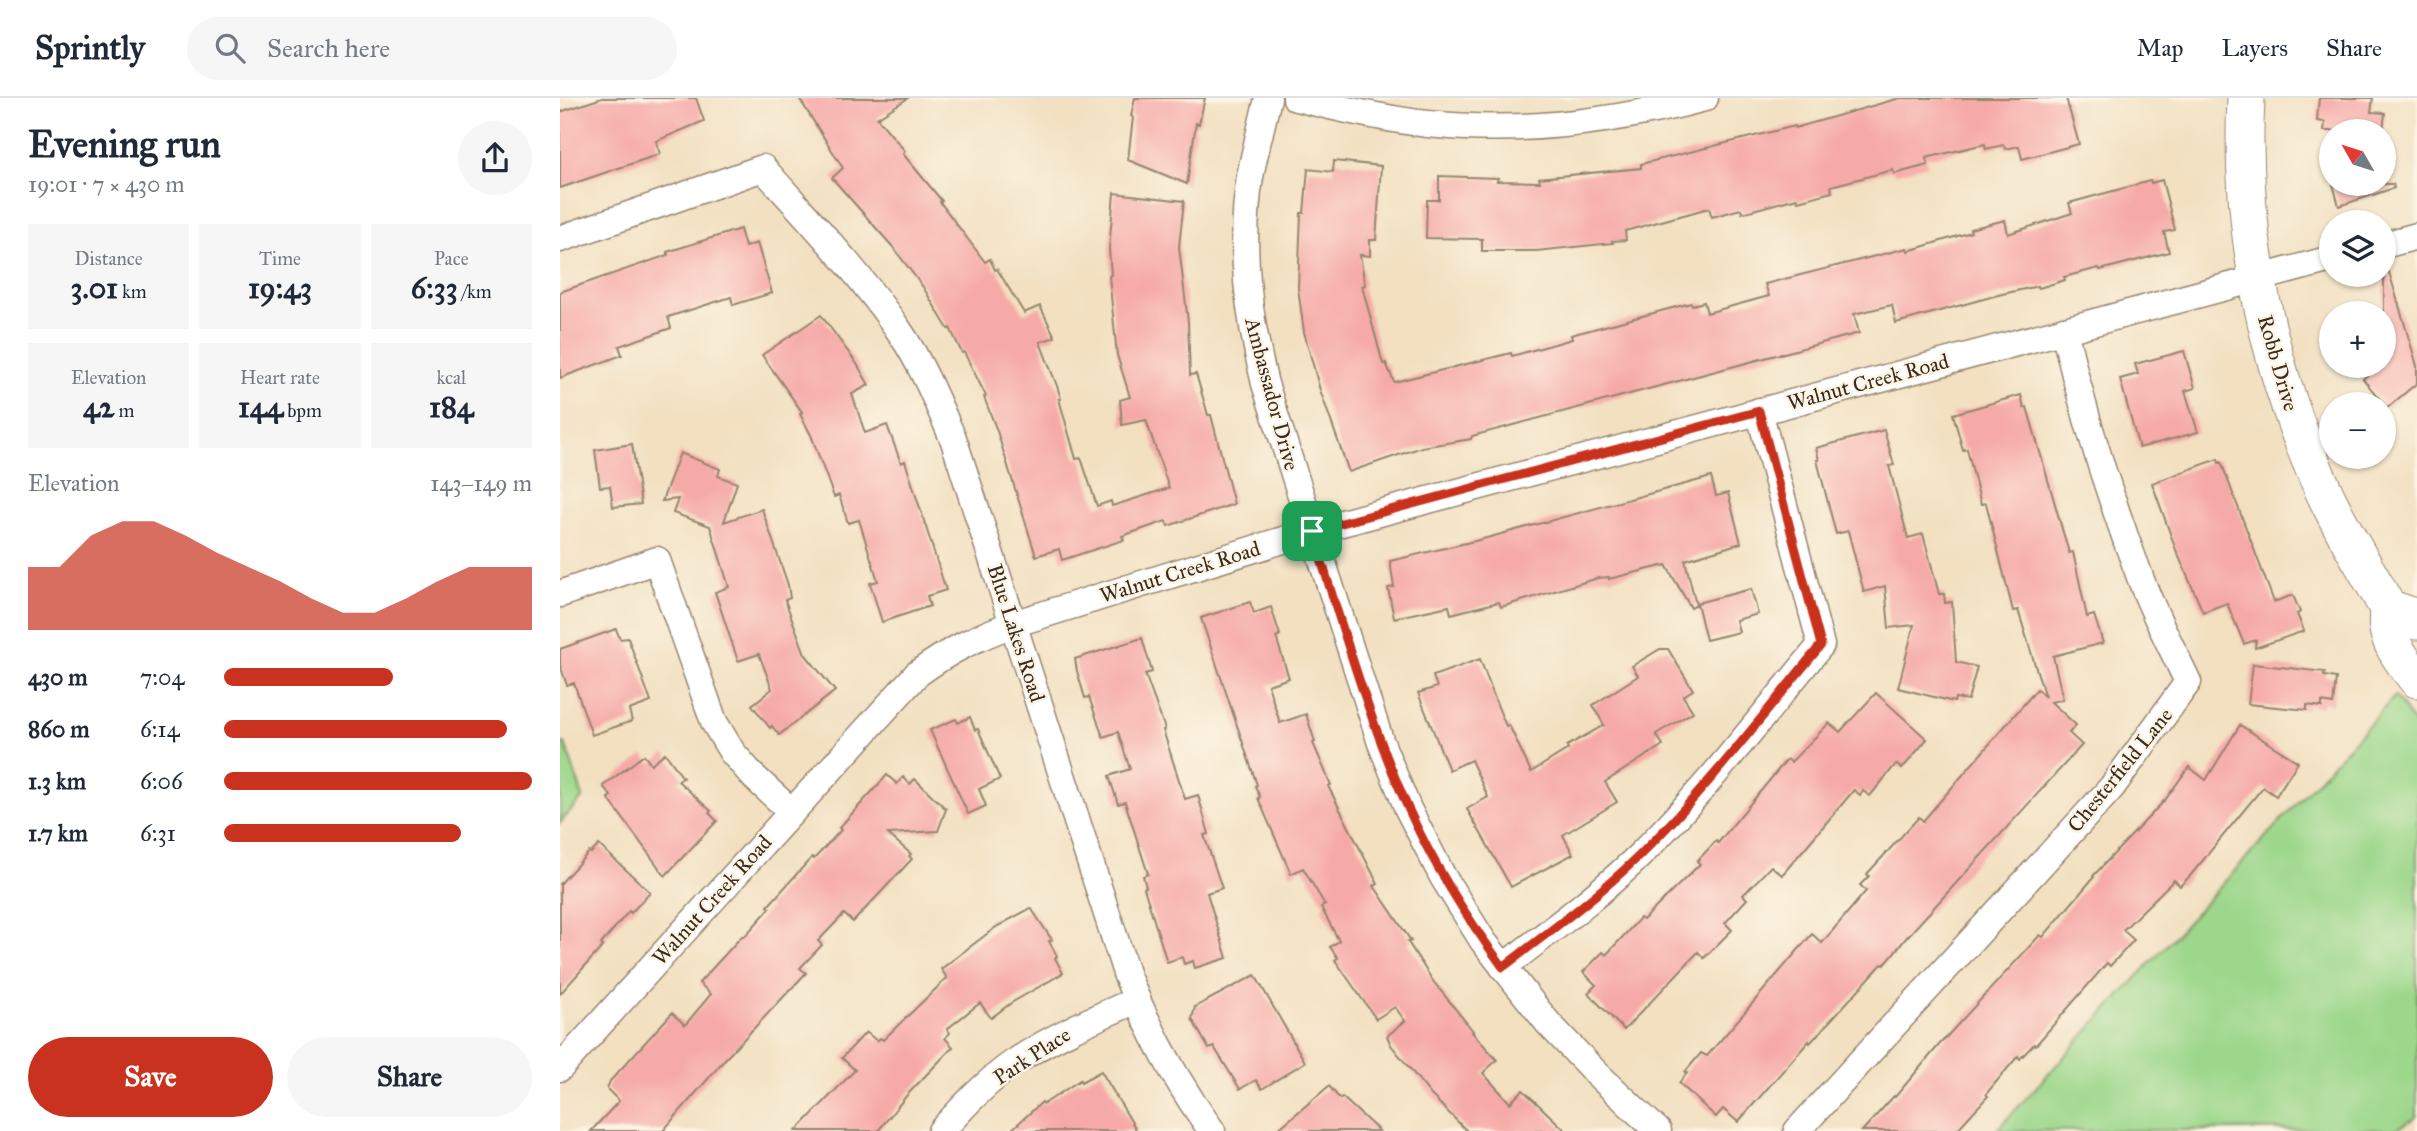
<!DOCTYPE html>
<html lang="en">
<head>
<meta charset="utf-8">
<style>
  body { margin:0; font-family:"IM FELL Great Primer",serif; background:#f6f6f7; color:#1f2937; height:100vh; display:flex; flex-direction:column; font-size:26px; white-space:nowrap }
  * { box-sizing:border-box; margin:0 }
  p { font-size:23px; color:#747a83 }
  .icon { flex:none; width:38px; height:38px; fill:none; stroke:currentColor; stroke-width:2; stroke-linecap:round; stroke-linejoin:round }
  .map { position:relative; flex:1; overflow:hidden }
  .sheet { display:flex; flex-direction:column; background:#fff; width:560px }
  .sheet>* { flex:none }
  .needle { width:46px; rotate:309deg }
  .tools { position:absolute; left:1759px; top:21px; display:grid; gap:14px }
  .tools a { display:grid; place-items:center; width:77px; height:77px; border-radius:50%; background:#fff; box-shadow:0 2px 5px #0004; font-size:35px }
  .pin { position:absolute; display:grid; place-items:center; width:60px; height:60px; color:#fff; margin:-30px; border-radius:14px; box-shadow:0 4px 10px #0006 }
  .round { display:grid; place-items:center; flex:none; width:74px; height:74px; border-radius:37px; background:#f6f6f7 }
  .headline { display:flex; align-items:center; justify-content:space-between; height:119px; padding:0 28px }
  h1 { font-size:38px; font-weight:800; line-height:52px }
  .figures { display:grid; grid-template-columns:repeat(3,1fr); gap:10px; height:119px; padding:7px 28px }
  .figures div { display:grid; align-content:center; border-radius:0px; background:#f6f6f7; text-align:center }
  .figures b { font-size:30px; font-weight:800 }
  .figures small { font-size:19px; font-weight:400 }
  .figures p { font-size:19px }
  .chart { height:196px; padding:14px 28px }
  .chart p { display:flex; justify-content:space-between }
  .chart svg { width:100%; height:126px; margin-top:7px; fill:#c8321e; opacity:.7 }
  .action { display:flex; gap:14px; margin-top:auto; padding:14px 28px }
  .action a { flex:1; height:80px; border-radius:42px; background:#c8321e; color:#fff; font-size:28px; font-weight:800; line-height:80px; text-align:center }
  .action a+a { background:#f6f6f7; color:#1f2937 }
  ul { padding:0 28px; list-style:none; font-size:23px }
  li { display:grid; grid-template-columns:112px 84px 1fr; align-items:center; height:52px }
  li i { height:18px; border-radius:9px; background:#c8321e }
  header { display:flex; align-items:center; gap:42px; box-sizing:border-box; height:98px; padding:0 35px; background:#fff; border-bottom:2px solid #e0e1e3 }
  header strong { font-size:33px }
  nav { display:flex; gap:38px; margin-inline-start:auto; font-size:24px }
  .search { width:490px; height:63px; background:#f6f6f7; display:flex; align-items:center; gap:18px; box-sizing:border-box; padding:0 24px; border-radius:38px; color:#747a83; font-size:26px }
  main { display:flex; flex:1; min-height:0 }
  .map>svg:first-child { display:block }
  .green { fill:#9cd78b; stroke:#6c8054; stroke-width:2 }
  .building { fill:#f6aaa7 }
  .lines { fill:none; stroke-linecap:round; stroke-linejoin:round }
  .street-casing { stroke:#968570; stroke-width:29 }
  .secondary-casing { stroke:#968570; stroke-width:39 }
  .street { stroke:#fff; stroke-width:26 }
  .secondary { stroke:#fff; stroke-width:37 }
  .route-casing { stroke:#fff; stroke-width:14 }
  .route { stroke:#c8321e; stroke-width:9 }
  .labels { text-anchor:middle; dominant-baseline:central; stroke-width:5; stroke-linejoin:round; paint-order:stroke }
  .street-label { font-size:21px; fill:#3b2a1e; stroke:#fcf5e5 }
</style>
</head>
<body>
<header>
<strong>Sprintly</strong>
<div class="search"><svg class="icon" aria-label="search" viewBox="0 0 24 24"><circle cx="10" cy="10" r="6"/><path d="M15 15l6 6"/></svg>Search here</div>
<nav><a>Map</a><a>Layers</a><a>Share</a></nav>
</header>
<main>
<section class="sheet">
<div class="headline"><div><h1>Evening run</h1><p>19:01 · 7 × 430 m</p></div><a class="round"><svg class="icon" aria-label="share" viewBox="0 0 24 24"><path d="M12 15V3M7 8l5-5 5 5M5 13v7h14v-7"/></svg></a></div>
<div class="figures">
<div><p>Distance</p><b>3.01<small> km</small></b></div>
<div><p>Time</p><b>19:43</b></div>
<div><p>Pace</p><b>6:33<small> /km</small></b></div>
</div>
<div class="figures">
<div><p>Elevation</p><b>42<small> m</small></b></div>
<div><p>Heart rate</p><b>144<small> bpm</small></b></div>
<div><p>kcal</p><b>184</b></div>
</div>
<div class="chart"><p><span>Elevation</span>143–149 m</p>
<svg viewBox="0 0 160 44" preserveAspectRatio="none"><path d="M0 44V22L10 22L20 11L30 6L40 6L50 11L60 17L70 22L80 27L90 33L100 38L110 38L120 33L130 27L140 22L150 22L160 22V44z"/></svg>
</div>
<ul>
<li><b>430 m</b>7:04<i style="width:55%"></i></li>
<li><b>860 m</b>6:14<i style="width:92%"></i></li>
<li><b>1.3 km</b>6:06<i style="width:100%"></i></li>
<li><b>1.7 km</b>6:31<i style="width:77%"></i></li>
</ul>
<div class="action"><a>Save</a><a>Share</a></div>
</section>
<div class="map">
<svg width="1857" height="1033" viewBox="0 0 1857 1033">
  <rect width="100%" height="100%" fill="#fcf5e5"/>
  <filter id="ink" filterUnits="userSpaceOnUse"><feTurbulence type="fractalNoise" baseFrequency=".0143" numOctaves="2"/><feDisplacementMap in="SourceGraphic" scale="14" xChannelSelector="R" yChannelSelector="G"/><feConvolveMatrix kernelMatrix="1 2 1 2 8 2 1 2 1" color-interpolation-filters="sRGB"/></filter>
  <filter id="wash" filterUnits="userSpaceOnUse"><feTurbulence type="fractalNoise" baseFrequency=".00686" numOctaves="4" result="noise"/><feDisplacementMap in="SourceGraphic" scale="28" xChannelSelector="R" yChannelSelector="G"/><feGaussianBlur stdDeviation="1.57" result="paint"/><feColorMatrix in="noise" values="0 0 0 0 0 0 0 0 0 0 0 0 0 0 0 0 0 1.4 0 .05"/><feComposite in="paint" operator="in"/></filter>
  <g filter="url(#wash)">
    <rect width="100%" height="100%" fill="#f2e0c1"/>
    <!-- green -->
    <g class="green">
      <polygon points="1835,598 1857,630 1857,1017 1855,1020 1837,1031 1436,1033"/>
      <polygon points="5,645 23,699 0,725 0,647"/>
    </g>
    <g id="blocks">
      <!-- building -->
      <g class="building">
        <polygon points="42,0 136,0 144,23 96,43 100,56 0,90 0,14"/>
        <polygon points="239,0 348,0 317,20 345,53 343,56 382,103 380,104 425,164 430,161 435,172 437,171 464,215 480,208 495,239 480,244 497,288 501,301 499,301 516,361 521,360 537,408 551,403 552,408 609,390 586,322 562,327 560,302 570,299 557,257 549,178 551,177 549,151 554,95 624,103 619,149 628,224 630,277 636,276 648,317 651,317 674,406 608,428 606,423 562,438 564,442 502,462 499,451 476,458 437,333 424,299 426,298 404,254 402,255 390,230 388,231 363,189 332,148 272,80 283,70"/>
        <polygon points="575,0 645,0 639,26 636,25 627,86 568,62 573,19 571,18"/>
        <polygon points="1340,0 1506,0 1519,46 1462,61 1459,48 1446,51 1443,47 1426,51 1425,46 1366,60 1368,67 1334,76 1333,72 1271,88 1272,94 1238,103 1237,100 1182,115 1181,111 1152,119 1149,110 1065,133 1066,142 1052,143 1053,145 976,153 922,153 922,141 866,140 867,102 879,102 879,78 938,80 937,83 980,84 979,80 1081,70 1081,66 1235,28 1235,30"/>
        <polygon points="1759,0 1813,0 1811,14 1825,15 1823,33 1764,33 1765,24 1757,23"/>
        <polygon points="774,63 821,68 816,142 810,142 810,158 800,157 805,187 802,188 823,266 826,265 834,284 951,255 952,258 1012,241 1011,237 1131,205 1132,207 1144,204 1147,215 1209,198 1205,186 1347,150 1348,153 1411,134 1410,131 1445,122 1448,136 1512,115 1509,105 1590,83 1591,85 1602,82 1615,132 1604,134 1609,154 1540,172 1539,170 1504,179 1505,182 1479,190 1478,188 1438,197 1336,225 1332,207 1294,216 1299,235 912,338 911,341 862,349 789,374 760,292 744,234 738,190 741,115 744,115 748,71 773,74"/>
        <polygon points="1773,86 1833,86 1834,90 1779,108"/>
        <polygon points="180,131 185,149 197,145 212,195 173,207 171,199 108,219 111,230 59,248 62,257 0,280 0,194 108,157 107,154"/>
        <polygon points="1829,174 1857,268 1857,285 1827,310 1803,281 1819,268 1824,268 1824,175"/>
        <polygon points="261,217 297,266 309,287 292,296 305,335 327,327 341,365 345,363 386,492 367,498 370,508 322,524 310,485 318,483 299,422 288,425 279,397 274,399 251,337 240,316 242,314 202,257"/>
        <polygon points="1624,253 1635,290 1625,293 1638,334 1579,350 1560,281 1578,276 1575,266"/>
        <polygon points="1461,297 1464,310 1467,309 1509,455 1513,454 1527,519 1534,517 1543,545 1493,558 1503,601 1491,604 1516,627 1509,635 1522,647 1347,839 1324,867 1322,866 1250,945 1249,943 1178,1024 1163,1011 1156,1019 1119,985 1127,975 1125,974 1141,955 1147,958 1252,836 1262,845 1306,793 1300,787 1309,778 1307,776 1359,719 1363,723 1477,591 1485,599 1458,512 1453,513 1426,405 1421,406 1407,351 1403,352 1393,316"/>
        <polygon points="1324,332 1334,367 1329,368 1348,440 1363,436 1379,496 1384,496 1385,505 1392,504 1396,564 1417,569 1408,602 1395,600 1394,604 1338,590 1354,527 1329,530 1325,488 1304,494 1288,433 1276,436 1257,362 1259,362 1256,350"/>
        <polygon points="72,346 81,406 53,409 50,388 40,389 35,352"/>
        <polygon points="120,355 160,371 158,378 177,385 164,424 202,411 228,487 230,500 225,502 245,556 275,593 219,637 212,628 210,630 192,607 212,591 199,556 178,563 155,494 169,489 150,428 113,415 118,401 102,403"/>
        <polygon points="1658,361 1659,365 1661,364 1714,504 1733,497 1740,514 1737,516 1744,533 1695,550 1696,542 1684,546 1667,505 1643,514 1616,452 1592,385"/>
        <polygon points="1151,379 1156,398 1168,395 1181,445 1125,462 1136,507 1131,510 1106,467 1049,481 1049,479 1038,480 941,509 939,504 891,516 889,508 834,520 828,490 834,489 830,463 923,441"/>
        <polygon points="1191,491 1198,516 1176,522 1179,534 1146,542 1137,505"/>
        <polygon points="690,504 694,515 711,509 720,537 716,539 729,580 708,587 720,625 746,616 755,644 753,645 771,687 768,688 818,786 814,788 851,843 848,844 873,883 913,933 912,934 937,962 923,975 950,1005 963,992 1006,1033 907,1033 871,997 831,947 827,938 845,923 835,909 816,921 775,862 778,860 770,849 779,843 761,809 765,807 743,770 731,776 698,700 700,699 695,688 697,687 641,520"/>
        <polygon points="56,531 60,541 68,540 91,604 69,612 72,623 32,637 14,585 7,587 0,567 0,551"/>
        <polygon points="582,540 592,574 585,576 605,631 603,632 625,701 638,697 649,736 644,737 662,790 647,795 667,860 635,870 633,863 624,866 622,859 607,864 584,790 586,789 583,778 588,776 565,704 558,706 549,678 570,671 558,634 543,639 529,599 525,600 517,573 515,561"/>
        <polygon points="1100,551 1108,551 1133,592 1123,598 1133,614 1096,636 1103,647 1045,684 1057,704 1003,737 1013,756 951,789 907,711 928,699 911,662 889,672 858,595 877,589 873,578 920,561 938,609 946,628 949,627 971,674 1008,651 1007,648 1044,627 1033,607 1078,578 1072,568"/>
        <polygon points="1693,566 1765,574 1764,578 1776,580 1773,606 1762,604 1762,609 1747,607 1747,612 1688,606"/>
        <polygon points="1316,595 1367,641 1342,671 1336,666 1310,698 1303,693 1300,697 1294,692 1222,777 1211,768 1183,797 1187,801 1165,825 1172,832 1144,860 1138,854 1064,932 1028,895 1036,887 1023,874 1043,854 1046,857 1080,820 1083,822 1140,766 1137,763 1156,743 1158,745 1227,661 1231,664 1269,625 1280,634"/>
        <polygon points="410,619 415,632 418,631 440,681 419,691 426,708 408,716 370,632 396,621 398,625"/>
        <polygon points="1680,627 1738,664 1716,698 1703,689 1630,778 1620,788 1614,782 1563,832 1574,842 1550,868 1547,865 1476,947 1474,946 1460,961 1458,958 1426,996 1428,998 1396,1033 1302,1033 1334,998 1335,999 1379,947 1480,837 1483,839 1534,779 1533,778 1605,702 1629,669 1646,682"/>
        <polygon points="105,655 123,680 118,683 151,713 149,715 157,723 105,778 48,700 51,698 43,688 84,657 91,666"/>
        <polygon points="327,677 337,686 343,679 350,686 355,681 386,711 378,733 328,736 351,756 349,758 352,761 293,824 284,816 258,843 262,847 240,870 246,875 166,960 103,1033 31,1033 59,1003 47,991 50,983 112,915 125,927 151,896 139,885 182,838 185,838 210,810 208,808 252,759 254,761 281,732 279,730"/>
        <polygon points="39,747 90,794 71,815 69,813 41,846 43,848 0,896 0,786 29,754 31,755"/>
        <polygon points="471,810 492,842 489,843 497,858 495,860 503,875 451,905 431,920 420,905 387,931 390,935 385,940 393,949 347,997 318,1033 236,1033 295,972 282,960 306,934 317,943 320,940 323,942 387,880 381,871 436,829"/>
        <polygon points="695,877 745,964 702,991 696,982 680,991 654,949 649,951 632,921 635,909"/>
        <polygon points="541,973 577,1033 450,1033 482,1004 484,1006 520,982 521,984"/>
        <polygon points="769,988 780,1001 782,999 819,1033 716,1033"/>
      </g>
    </g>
  </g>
  <g filter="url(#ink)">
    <use href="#blocks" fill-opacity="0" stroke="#968570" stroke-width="2"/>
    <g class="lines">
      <!-- street casing -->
      <g class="street-casing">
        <g id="street">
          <path d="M708,0C702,26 695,52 690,79C679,149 688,217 705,286L821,645L848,711L883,779L923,843L988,925L1038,977L1098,1033"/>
          <path d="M736,0C780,11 823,21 868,26C961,36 1055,24 1145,0"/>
          <path d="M0,141L203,70C250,123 300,175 340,234C363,268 378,306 394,343L567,878C589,933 617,985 652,1033"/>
          <polyline points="1824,147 1857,138"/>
          <polyline points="0,496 97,462 154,624 172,654 194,679 232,714"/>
          <path d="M943,869C989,834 1037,799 1079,758C1145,693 1202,618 1261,547L1199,313"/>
          <path d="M0,970L357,576C390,552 415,540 453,526L752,433L1771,161"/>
          <path d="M381,1033C403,1009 425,985 452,966C491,939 533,921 577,902"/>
          <path d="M1237,1033L1552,689L1628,584C1613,552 1596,520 1583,487C1551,404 1524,319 1504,232"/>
        </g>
      </g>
      <!-- secondary casing -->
      <g class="secondary-casing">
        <g id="secondary">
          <path d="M1686,0C1679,137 1708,273 1766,398C1783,434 1805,469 1825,505C1830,514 1826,522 1828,531C1831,549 1846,567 1857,581"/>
          <polyline points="1828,510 1851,518 1857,523"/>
        </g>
      </g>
      <!-- street -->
      <use href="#street" class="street"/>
      <!-- secondary -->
      <use href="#secondary" class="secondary"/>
    </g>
  </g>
  <g class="lines" filter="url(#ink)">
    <!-- route casing -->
    <g class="route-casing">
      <path id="route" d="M1199,313L1261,547C1202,618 1145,693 1079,758C1037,799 989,834 943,869C906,819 873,766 848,710C808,621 782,526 752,433Z"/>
    </g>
    <!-- route -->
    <use href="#route" class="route"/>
  </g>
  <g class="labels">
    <!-- street labels -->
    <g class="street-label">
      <text transform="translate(1718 265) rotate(74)">Robb Drive</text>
      <text transform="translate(1308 284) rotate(-15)">Walnut Creek Road</text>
      <text transform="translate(712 296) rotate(75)">Ambassador Drive</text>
      <text transform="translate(620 474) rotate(-17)">Walnut Creek Road</text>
      <text transform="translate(456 535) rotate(72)">Blue Lakes Road</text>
      <text transform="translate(1560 672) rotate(-51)">Chesterfield Lane</text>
      <text transform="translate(152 802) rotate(-48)">Walnut Creek Road</text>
      <text transform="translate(472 958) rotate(-33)">Park Place</text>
    </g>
  </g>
</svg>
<div class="tools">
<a><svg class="needle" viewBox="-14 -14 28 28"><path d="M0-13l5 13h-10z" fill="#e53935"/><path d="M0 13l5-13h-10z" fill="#747a83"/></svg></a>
<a><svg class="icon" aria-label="layers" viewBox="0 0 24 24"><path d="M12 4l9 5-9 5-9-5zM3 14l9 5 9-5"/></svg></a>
<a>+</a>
<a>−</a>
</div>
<div class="pin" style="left:752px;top:433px;background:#1e9e55"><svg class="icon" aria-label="arrive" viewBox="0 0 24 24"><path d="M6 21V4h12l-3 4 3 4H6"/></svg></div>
</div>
</main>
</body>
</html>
